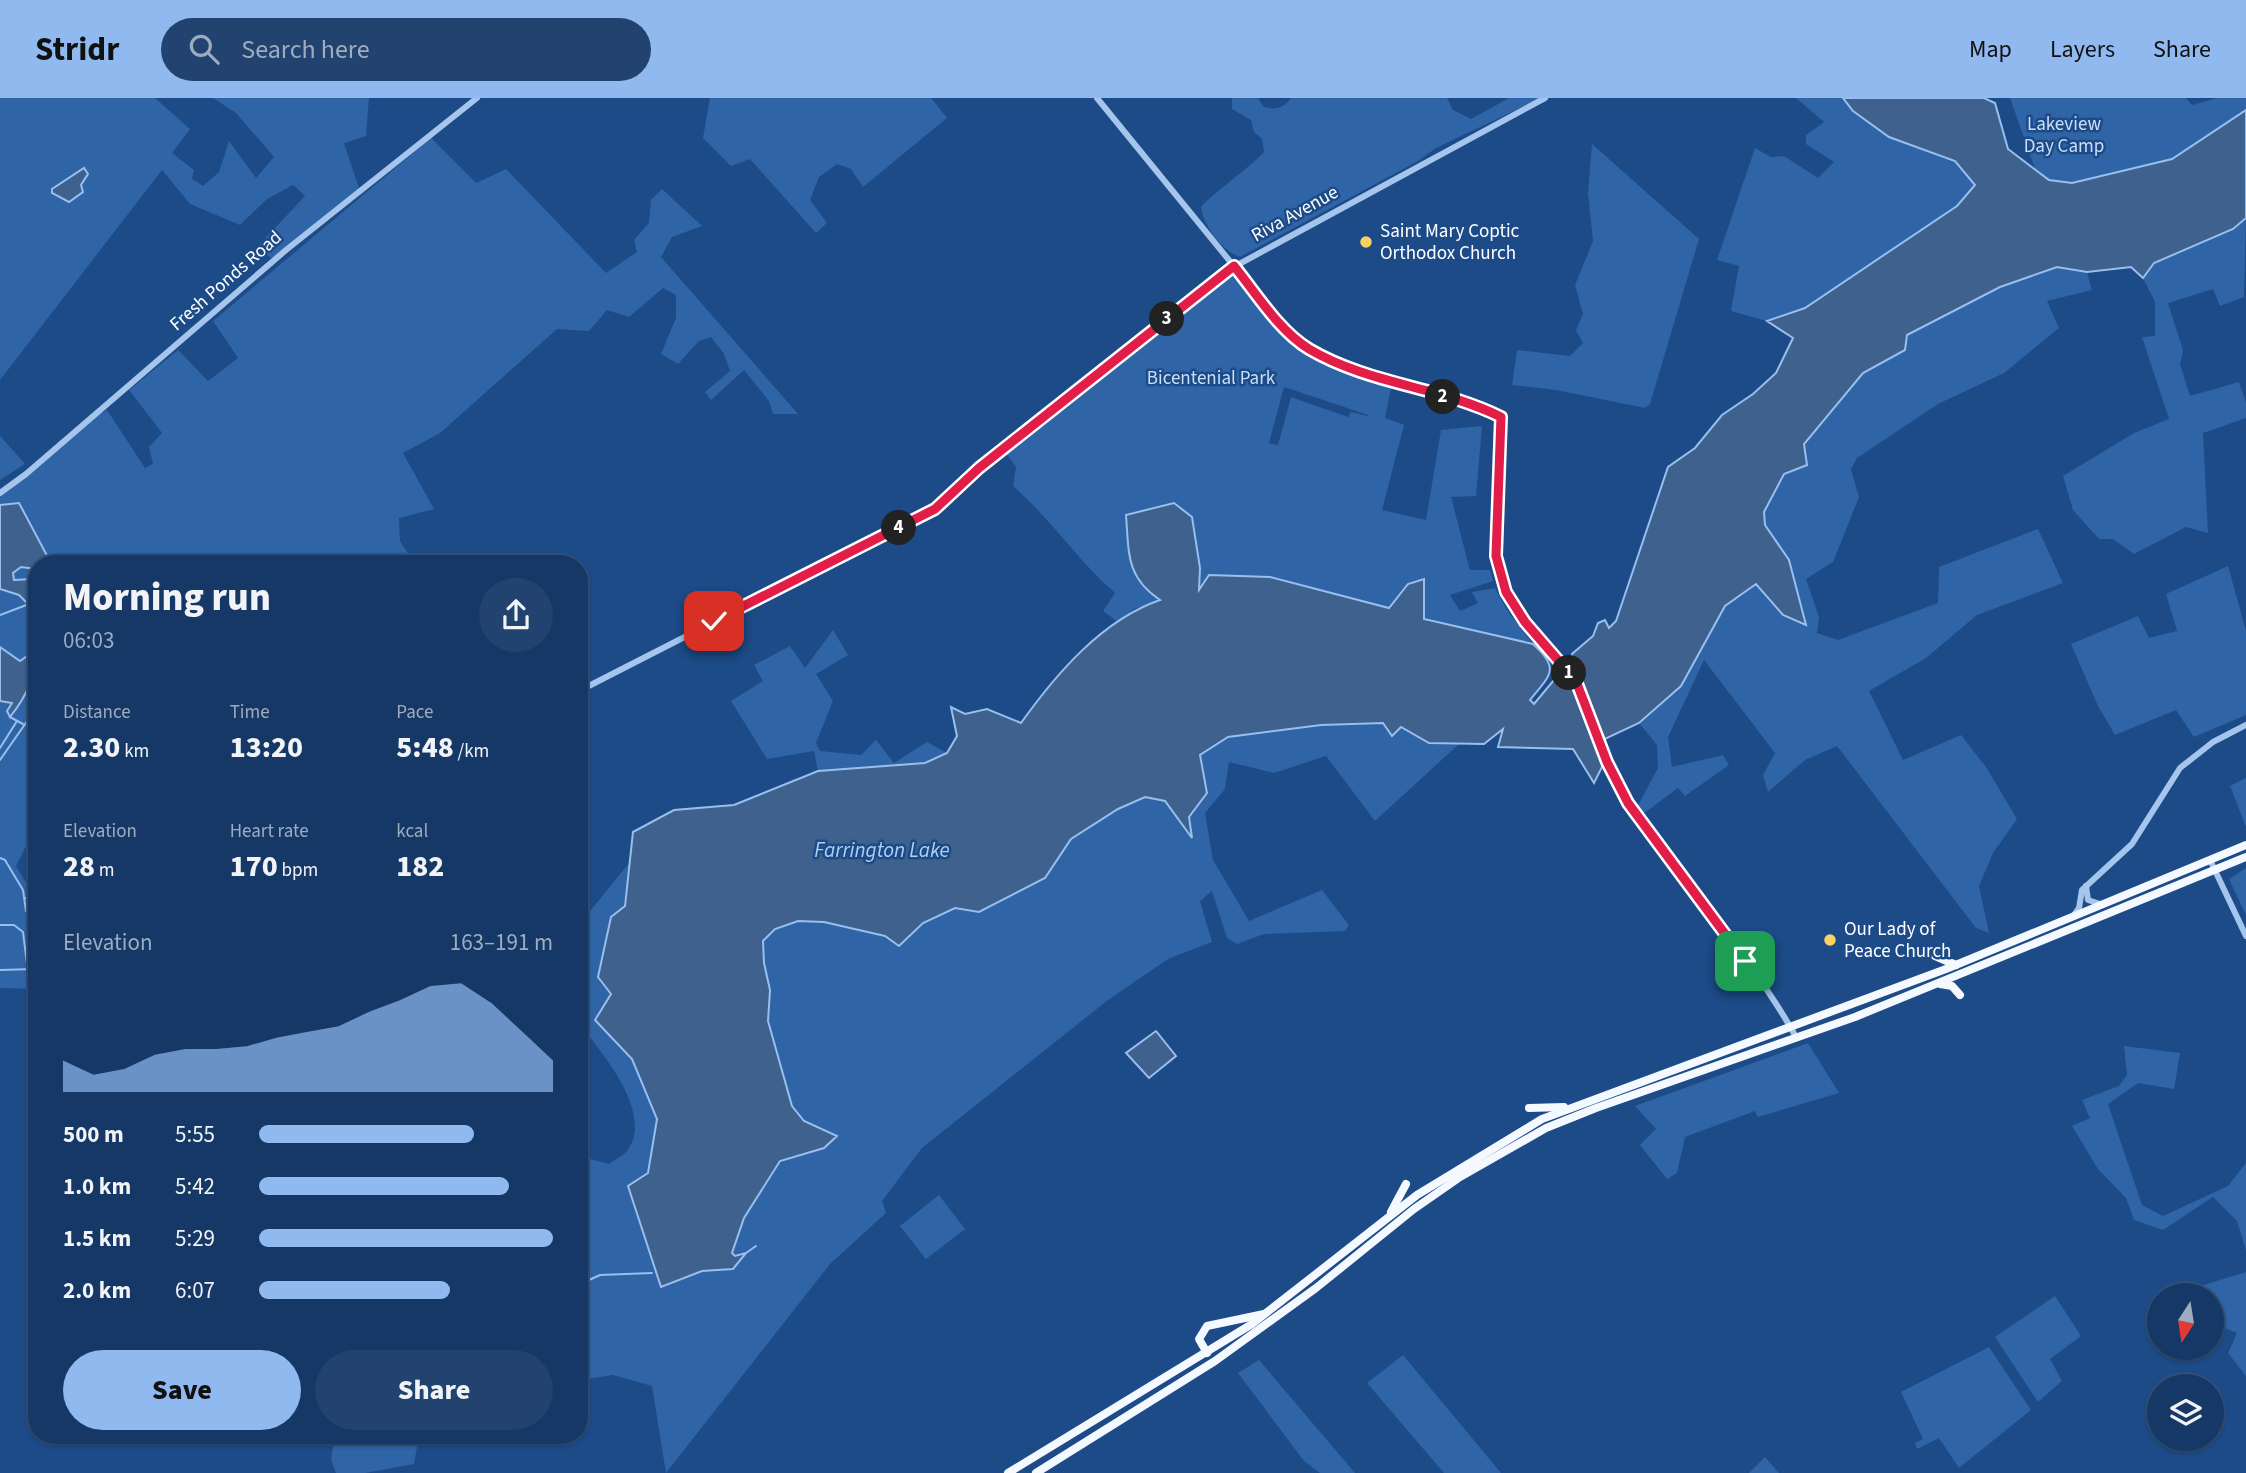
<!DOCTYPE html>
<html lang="en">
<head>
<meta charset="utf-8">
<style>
  body { margin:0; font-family:"Source Sans 3",sans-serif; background:#22436f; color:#f1f3f6; height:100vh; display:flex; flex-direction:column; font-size:26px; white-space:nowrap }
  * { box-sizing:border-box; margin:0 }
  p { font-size:23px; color:#9dacbf }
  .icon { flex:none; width:38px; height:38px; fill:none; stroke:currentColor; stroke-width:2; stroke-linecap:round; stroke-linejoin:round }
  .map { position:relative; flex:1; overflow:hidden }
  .panel { position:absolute; left:28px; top:457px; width:560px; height:889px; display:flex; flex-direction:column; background:#153866; border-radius:28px; box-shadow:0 2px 5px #0004,0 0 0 2px #34527a }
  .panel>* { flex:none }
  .needle { width:46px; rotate:192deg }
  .buttons { position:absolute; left:2147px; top:1185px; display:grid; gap:14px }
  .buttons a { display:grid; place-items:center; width:77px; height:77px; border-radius:50%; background:#153866; box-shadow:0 2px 5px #0004,0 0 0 2px #34527a; font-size:35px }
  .pin { position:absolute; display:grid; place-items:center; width:60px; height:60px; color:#fff; margin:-30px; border-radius:14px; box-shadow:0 4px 10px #0006 }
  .km { position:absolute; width:35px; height:35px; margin:-18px; border-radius:50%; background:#222; color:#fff; font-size:19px; line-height:35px; text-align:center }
  .round { display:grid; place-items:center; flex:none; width:74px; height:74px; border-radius:37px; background:#22436f }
  .overview { display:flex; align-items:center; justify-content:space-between; height:119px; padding:0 35px }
  h1 { font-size:38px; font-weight:800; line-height:52px }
  .stats { display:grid; grid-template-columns:repeat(3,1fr); gap:10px; height:119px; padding:7px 35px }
  .stats div { display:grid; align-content:center }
  .stats b { font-size:30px; font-weight:800 }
  .stats small { font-size:19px; font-weight:400 }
  .stats p { font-size:19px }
  .chart { height:196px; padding:14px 35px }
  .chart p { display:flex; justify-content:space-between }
  .chart svg { width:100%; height:126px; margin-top:7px; fill:#90b9f0; opacity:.7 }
  .button { display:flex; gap:14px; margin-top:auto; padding:14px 35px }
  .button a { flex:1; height:80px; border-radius:42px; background:#90b9f0; color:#111; font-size:28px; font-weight:800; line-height:80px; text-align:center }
  .button a+a { background:#22436f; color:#f1f3f6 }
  ul { padding:0 35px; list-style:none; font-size:23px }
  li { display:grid; grid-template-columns:112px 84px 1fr; align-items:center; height:52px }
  li i { height:18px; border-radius:9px; background:#90b9f0 }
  header { display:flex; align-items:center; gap:42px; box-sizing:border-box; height:98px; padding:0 35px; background:#90b9f0; color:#111 }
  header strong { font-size:33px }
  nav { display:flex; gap:38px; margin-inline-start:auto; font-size:24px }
  .search { width:490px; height:63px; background:#22436f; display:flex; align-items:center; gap:18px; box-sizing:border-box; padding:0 24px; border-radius:38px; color:#9dacbf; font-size:26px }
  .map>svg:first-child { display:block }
  .green { fill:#2f64a6; fill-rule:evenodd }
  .water { fill:#3e618d; stroke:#98bfee; stroke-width:2 }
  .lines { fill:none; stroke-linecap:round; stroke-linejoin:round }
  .stream { stroke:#98bfee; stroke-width:2 }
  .tertiary { stroke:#a5c5ec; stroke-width:6 }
  .trunk { stroke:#f4f8ff; stroke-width:8 }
  .route-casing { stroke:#fff; stroke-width:14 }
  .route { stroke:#e11d48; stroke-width:9 }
  .poi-dot { fill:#fdd062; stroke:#1c4b88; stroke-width:2.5 }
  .labels { text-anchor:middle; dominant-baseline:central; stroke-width:5; stroke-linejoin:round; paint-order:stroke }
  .park-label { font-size:19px; fill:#cadff9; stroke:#1c4b88 }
  .street-label { font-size:19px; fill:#fff; stroke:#1c4b88 }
  .poi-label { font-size:19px; fill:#fff; stroke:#1c4b88; text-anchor:start }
  .water-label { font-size:21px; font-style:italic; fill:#b0cff3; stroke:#1c4b88 }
</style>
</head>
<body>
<header>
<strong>Stridr</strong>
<div class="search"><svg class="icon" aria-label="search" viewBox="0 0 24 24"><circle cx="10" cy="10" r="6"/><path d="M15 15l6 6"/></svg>Search here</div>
<nav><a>Map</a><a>Layers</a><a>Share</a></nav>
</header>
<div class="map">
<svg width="2246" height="1375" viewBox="0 0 2246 1375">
  <rect width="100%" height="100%" fill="#1c4b88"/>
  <!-- green -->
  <g class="green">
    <polygon points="0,0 155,0 190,31 172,55 194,72 192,81 203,88 219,74 229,43 256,80 274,59 236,15 213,0 369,0 366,38 344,45 359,90 276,163 256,150 305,98 293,87 267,101 240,127 190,106 162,72 0,282"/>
    <polygon points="710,0 931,0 947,20 863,89 851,71 837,66 819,79 810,102 827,125 816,135 750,61 731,68 703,40"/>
    <path d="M1232,0H1258L1263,8C1274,13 1284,10 1291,0H1447L1453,12L1471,21L1509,0H1541L1436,50L1418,63L1240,159C1222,153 1204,128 1201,110C1203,103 1253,67 1264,54L1262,41L1254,34L1251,22L1232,11Z"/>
    <polygon points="1796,0 1843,0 1853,13 1889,39 1955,63 1975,87 1957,108 1805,210 1767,223 1731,213 1739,168 1717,162 1755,50 1771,59 1784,58 1818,80 1834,64 1806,46 1806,37 1824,24"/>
    <polygon points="2010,0 2186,0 2192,7 2217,0 2246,0 2246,12 2172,61 2072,85 2049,82 2035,71"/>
    <polygon points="431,40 476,85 506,71 606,175 637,154 634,142 649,125 651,102 662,91 702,128 672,139 661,159 798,316 773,316 769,303 744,272 711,302 705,294 730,273 724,256 711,239 699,243 678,266 661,256 676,220 676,197 663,190 629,219 607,212 589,233 557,231 440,335 403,355 434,411 399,420 400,443 414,465 37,466 37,708 34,732 16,768 37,803 37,891 0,890 0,394 61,349 74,331 107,312 145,370 153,366 149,349 162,335 129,292 178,252 208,283 238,260 213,223"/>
    <polygon points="1592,46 1699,141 1650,306 1645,310 1556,292 1512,287 1517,252 1570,258 1583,245 1576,232 1583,216 1575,187 1593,143 1588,95"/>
    <polygon points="2246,120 2244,199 2220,208 2213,191 2168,205 2183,252 2180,266 2190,298 2239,284 2246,305 2246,320 2203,335 2208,435 2186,429 2134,456 2113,441 2099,441 2073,412 2063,378 2134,335 2169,321 2142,239 2155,238 2155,204 2143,180 2154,165 2233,131"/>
    <polygon points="2057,169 2087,174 2092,192 2047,203 2059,230 2004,275 1938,306 1857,360 1851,371 1859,399 1833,464 1806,481 1819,519 1817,535 1838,542 1938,505 1939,469 2038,431 2063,485 1977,517 1926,560 1869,593 1903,662 1961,637 1986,669 2017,721 1993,755 1979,788 1989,835 1976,830 1837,648 1805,662 1768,694 1763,677 1775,655 1704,562 1668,639 1672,669 1723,657 1729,667 1685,698 1678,690 1639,719 1635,713 1658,670 1657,647 1639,625 1681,588 1725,508 1756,486 1783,517 1789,462 1765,427 1764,414 1784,376 1807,367 1804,346 1863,275 1905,252 1907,237 2000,190"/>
    <path d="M1232,174L1303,251L1392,285L1385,320L1404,327L1382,412L1426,422L1441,332L1482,328L1476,398L1451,399L1470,472H1490L1493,483L1450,497L1460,513L1478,505L1472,494L1495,490L1507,512L1533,546L1424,521L1423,481L1408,486L1389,510L1269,479L1199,493L1126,417C1128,453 1127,483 1161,502L1134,511L1118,524L1103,513L1115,495C1078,463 1050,420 1013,388L1016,369L1005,354L1081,287ZM1284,289L1368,317V318L1351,314L1348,319L1291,299L1278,347L1269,345Z"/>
    <polygon points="0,338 25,366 0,382"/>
    <polygon points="2228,468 2246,533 2246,617 2194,639 2176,612 2115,637 2098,608 2071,546 2138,518 2149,540 2177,533 2166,496"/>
    <polygon points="833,532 848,557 816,576 833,603 816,645 820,653 861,657 876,642 894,665 927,644 947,655 925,665 818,673 814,653 767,661 731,603 763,583 754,567 790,548 805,570"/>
    <path d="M1383,625L1401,628L1429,645L1459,646L1375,723L1326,658L1274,675L1229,664L1225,691L1205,715L1213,762L1249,823L1322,792L1349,827L1345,833L1264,836L1237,846L1227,840L1212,793L1200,803L1212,844L1168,861L1108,902L922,1050L882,1103L886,1115L830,1166L666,1375L652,1288L613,1277L579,1282V1058L609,1066C614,1062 623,1058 627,1053C655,1015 601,954 579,925V919L587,913L579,904V847L585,840L582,823L630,764L611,896L595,922L632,961L657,1021L648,1075L628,1089L662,1188L702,1173L733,1171L745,1155L735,1158L732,1155L744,1120L780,1063L824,1050L836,1039L804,1023L792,1008L768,923L770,892L764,865L763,843L775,831L798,823L824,824L885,838L899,848L922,825L955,810L979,814L1045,780L1071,741L1118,711L1145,699L1165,703L1192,738L1189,719L1207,695L1200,657L1228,639L1321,627Z"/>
    <polygon points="2246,680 2246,729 2230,688"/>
    <polygon points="2246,770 2246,817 2229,781"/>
    <polygon points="1808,945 1839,995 1758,1019 1755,1013 1685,1039 1677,1075 1667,1081 1640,1047 1656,1031 1635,1008"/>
    <polygon points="2124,948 2180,955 2174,991 2138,985 2108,1006 2142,1107 2163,1118 2228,1088 2246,1065 2246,1152 2237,1123 2213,1099 2163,1132 2134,1122 2126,1100 2098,1071 2072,1028 2090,1020 2082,1002 2119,988 2127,977"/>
    <polygon points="939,1097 965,1131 926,1161 900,1128"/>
    <polygon points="2246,1174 2246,1278 2228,1255 2237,1235 2225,1230 2212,1240 2212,1197 2183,1197 2181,1194"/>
    <polygon points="2055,1198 2081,1238 2050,1261 2062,1283 2038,1304 1995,1239"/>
    <polygon points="1989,1249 2031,1312 1959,1370 1939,1340 1917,1351 1915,1345 1923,1341 1901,1294"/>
    <polygon points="1403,1257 1501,1375 1444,1375 1367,1285"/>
    <polygon points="1259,1262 1355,1375 1320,1375 1304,1363 1238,1275"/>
    <polygon points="316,1337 428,1337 418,1343 414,1366 365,1375 336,1375 331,1361 334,1343 317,1347"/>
    <polygon points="1765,1359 1779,1375 1749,1375"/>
  </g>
  <!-- water -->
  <g class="water">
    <path d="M1843,0H1984L1995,5L2008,51L2049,82L2072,85L2172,61L2246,12V120L2233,131L2154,165L2143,180L2131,169L2087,174L2057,169L2000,189L1907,237L1905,252L1863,275L1804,346L1807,367L1784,376L1764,414L1765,427L1789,462L1806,527L1783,517L1756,486L1725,508L1681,588L1639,625L1596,645L1603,667L1594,685L1573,651L1498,649L1503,631L1484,646L1429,645L1401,629L1392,638L1383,625L1321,627L1228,639L1200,657L1207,695L1189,719L1192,740L1165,703L1145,699L1118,711L1071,741L1045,780L979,814L955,810L923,825L899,848L885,838L824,824L798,823L775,831L763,843L764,865L770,892L768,923L792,1008L804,1023L837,1038L824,1050L780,1063L744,1120L732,1155L735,1158L746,1155L733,1171L702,1173L661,1189L628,1088L648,1075L657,1021L632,961L595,922L611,896L598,879L611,819L625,808L633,734L674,712L734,707L818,673L925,665L947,655L957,638L951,609L965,616L987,611L1021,625C1056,576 1102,522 1160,502C1126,479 1129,456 1126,417L1174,405L1192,419L1200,470L1199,492L1209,477L1270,479L1389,510L1408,486L1424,481V521L1533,546C1561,571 1550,577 1530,602L1534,606L1559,576L1566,582L1574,573L1572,556L1593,538L1598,525L1605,522L1609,530L1616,523L1668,369L1695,350L1722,317L1753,296L1776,275L1793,240L1767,223L1805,210L1957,108L1975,87L1955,63L1889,39L1853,13Z"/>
    <polygon points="84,70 88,76 81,87 83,94 69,104 52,95 52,91"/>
    <polygon points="19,405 51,465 37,466 37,471 21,469 13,475 14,482 33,481 37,484 34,512 19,497 0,491 0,407"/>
    <path d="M0,549L20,563L37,551C37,577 26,599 10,619L7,613L12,605L0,603Z"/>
    <polygon points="1156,933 1176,958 1149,980 1126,955"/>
  </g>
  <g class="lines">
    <!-- stream -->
    <g class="stream">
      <polyline points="0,517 29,506"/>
      <polyline points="10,619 23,626"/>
      <polyline points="0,650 17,623"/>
      <polyline points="0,662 37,609"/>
      <polyline points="0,760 5,762 23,792 26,813 37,826"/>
      <polyline points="25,800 37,803"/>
      <polyline points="0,827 14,827 23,834 27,866 37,870"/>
      <polyline points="0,872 34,871"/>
      <polyline points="746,1155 756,1148"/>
      <polyline points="579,1181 589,1182 600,1177 652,1175"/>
    </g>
    <!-- tertiary -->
    <g class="tertiary">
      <path d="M1097,0L1281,226C1339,286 1430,284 1501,319C1501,369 1487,424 1498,473C1509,520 1553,545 1577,585C1599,624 1604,669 1629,706C1682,786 1750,856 1796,939"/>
      <polyline points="0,395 26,376 286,152 477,0"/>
      <polyline points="579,593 935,411 979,370 1230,171 1545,0"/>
      <polyline points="2211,764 2246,838"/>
      <polyline points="2086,788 2088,802 2100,806"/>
      <polyline points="2074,817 2079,810 2082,792 2132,746 2180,670 2213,644 2246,627"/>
    </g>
    <!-- trunk -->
    <g class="trunk">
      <polyline points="1935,858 1956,867"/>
      <polyline points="1940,886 1952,888 1960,897"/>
      <polyline points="1529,1010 1564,1009"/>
      <polyline points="1391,1114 1406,1086"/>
      <polyline points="1207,1255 1199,1241 1207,1228 1264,1216"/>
      <polyline points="1008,1375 1252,1226 1417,1097 1542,1021 1946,871 2246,747"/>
      <polyline points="1036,1375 1215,1263 1316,1190 1414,1111 1460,1079 1546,1030 1596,1010 1855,919 2246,759"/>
    </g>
  </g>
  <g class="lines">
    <!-- route casing -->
    <g class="route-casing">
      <path id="route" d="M714,523L935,411L979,370L1234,168C1256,195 1279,233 1309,251C1368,286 1441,289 1501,319L1496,458L1506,494L1525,524L1576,583L1607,664L1628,705L1745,863"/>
    </g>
    <!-- route -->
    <use href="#route" class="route"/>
  </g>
  <!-- markers -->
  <g class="poi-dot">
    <circle cx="1366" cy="144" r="7"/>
    <circle cx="1830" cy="842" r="7"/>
  </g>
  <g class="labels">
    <!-- park labels -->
    <g class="park-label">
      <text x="2064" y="26">Lakeview<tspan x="2064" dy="22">Day Camp</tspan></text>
      <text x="1211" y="280">Bicentenial Park</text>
    </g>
    <!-- street labels -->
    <g class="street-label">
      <text transform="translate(1295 116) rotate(-29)">Riva Avenue</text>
      <text transform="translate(226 183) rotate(-41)">Fresh Ponds Road</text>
    </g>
    <!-- poi labels -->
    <g class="poi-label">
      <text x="1380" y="133">Saint Mary Coptic<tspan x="1380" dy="22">Orthodox Church</tspan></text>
      <text x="1844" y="831">Our Lady of<tspan x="1844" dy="22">Peace Church</tspan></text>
    </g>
    <!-- water labels -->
    <g class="water-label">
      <text x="882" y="752">Farrington Lake</text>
    </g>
  </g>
</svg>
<div class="buttons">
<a><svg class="needle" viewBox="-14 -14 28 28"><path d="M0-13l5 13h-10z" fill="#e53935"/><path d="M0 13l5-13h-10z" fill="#9dacbf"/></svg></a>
<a><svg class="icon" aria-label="layers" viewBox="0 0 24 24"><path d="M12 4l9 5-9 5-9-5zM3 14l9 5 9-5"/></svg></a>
</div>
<div class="pin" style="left:1745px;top:863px;background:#1e9e55"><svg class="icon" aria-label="arrive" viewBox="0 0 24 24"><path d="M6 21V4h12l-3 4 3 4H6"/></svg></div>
<div class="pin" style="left:714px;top:523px;background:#d93025"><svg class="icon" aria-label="check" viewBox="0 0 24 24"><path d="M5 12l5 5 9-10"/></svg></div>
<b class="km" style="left:1569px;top:575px">1</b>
<b class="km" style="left:1443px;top:299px">2</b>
<b class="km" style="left:1167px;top:221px">3</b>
<b class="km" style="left:899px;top:430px">4</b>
<section class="panel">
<div class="overview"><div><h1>Morning run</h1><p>06:03</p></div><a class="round"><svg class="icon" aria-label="share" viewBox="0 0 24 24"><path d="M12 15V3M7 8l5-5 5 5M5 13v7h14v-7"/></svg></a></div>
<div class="stats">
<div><p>Distance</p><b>2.30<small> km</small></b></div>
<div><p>Time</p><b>13:20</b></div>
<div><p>Pace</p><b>5:48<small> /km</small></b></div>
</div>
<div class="stats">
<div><p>Elevation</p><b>28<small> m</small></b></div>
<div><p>Heart rate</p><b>170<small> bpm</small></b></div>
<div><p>kcal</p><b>182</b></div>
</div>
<div class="chart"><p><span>Elevation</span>163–191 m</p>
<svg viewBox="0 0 160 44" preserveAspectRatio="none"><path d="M0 44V33L10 38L20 36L30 31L40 29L50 29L60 28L70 25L80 23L90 21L100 16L110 12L120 7L130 6L140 13L150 23L160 33V44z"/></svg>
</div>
<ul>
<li><b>500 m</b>5:55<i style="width:73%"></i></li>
<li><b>1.0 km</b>5:42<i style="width:85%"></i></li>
<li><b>1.5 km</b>5:29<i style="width:100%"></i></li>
<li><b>2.0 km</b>6:07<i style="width:65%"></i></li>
</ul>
<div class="button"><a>Save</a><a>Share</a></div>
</section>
</div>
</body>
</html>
